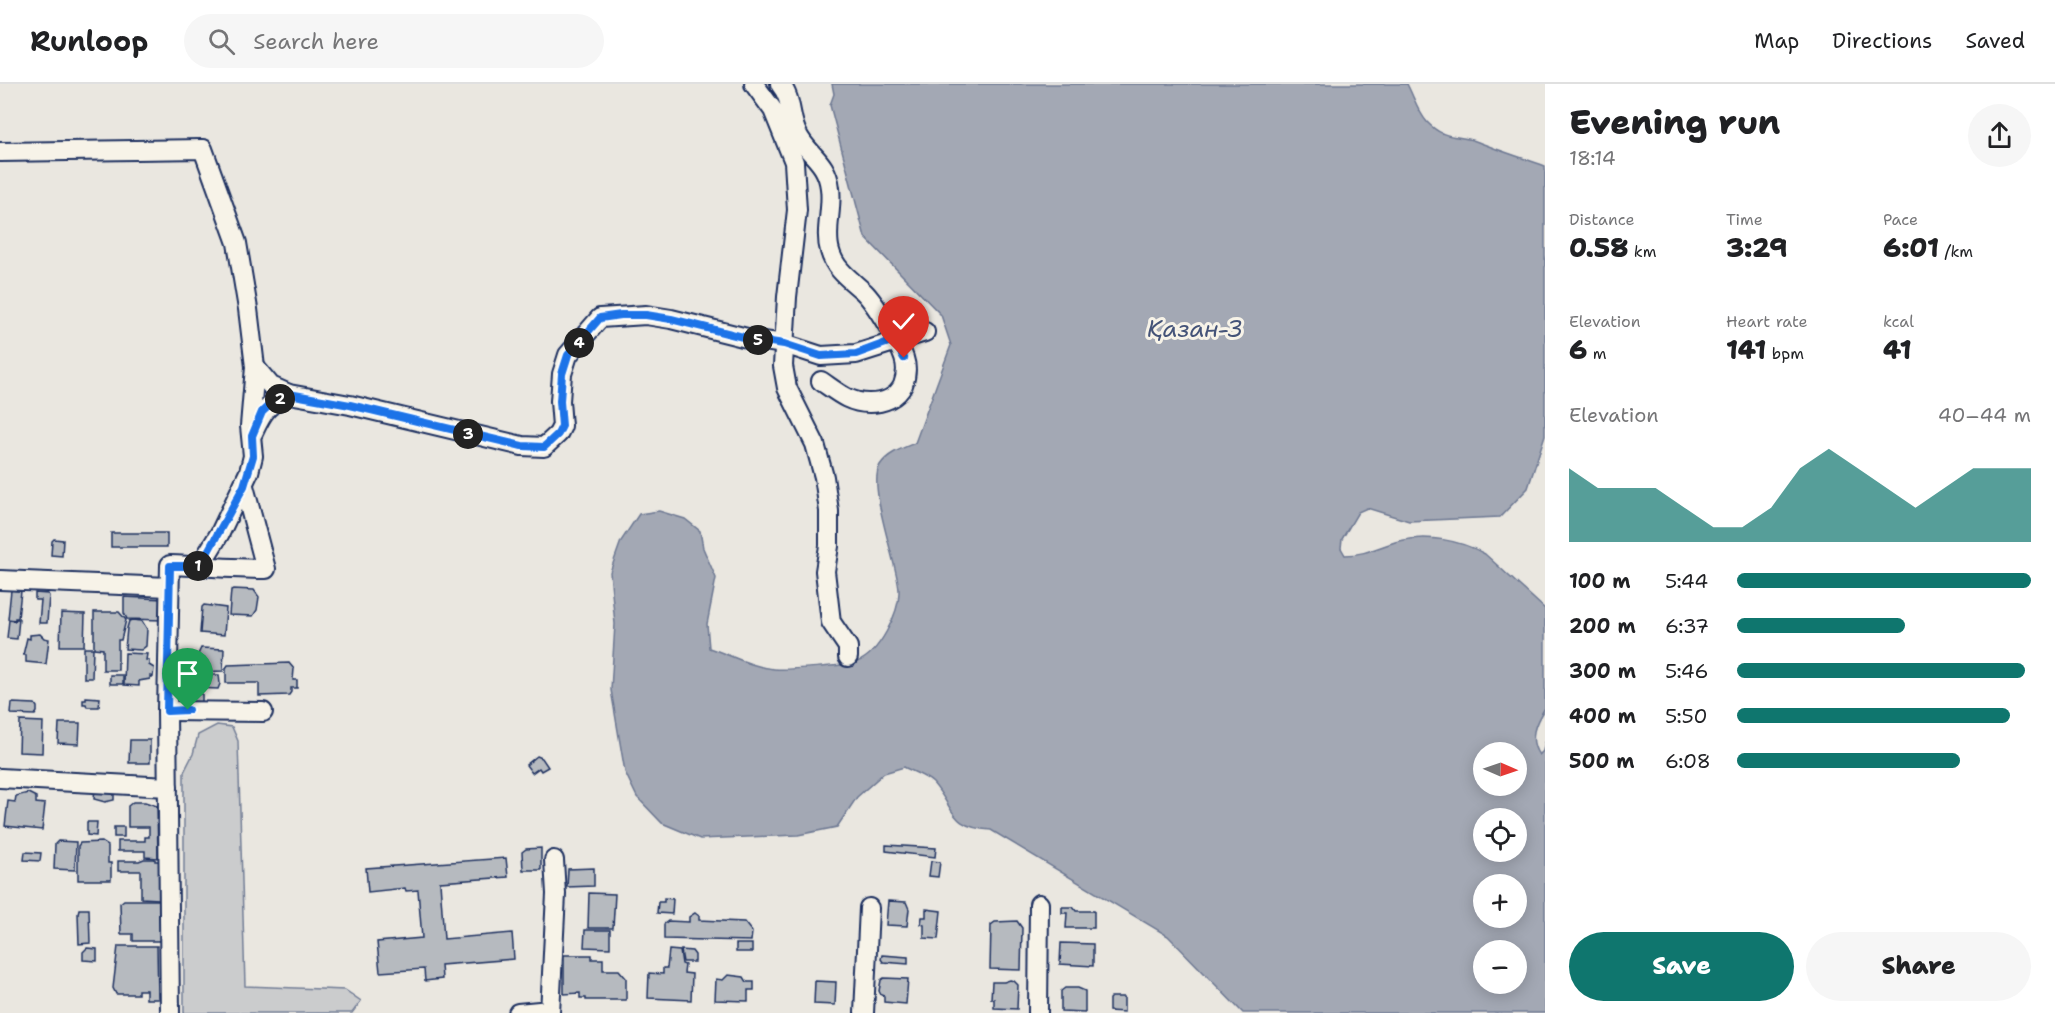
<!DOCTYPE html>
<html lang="en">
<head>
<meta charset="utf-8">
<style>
  body { margin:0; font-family:"Shantell Sans",sans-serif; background:#f6f6f6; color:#202124; height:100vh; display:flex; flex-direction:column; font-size:22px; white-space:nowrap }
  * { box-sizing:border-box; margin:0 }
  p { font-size:20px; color:#757577 }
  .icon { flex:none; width:33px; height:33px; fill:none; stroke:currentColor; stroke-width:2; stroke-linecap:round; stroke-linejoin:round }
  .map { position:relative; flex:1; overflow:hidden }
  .side { display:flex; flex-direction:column; background:#fff; width:510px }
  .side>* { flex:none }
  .needle { width:39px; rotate:92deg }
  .tools { position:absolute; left:1473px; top:658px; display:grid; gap:12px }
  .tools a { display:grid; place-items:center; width:54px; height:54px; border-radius:50%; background:#fff; box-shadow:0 3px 15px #0003; font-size:30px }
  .pin { position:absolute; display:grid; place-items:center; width:51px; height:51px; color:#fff; margin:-62px -26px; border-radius:50% 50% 50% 0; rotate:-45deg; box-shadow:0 0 6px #0007 }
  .pin .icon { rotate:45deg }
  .km { position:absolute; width:30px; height:30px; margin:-15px; border-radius:50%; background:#222; color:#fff; font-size:16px; line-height:30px; text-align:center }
  .round { display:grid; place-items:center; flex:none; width:63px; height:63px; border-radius:32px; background:#f6f6f6 }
  .headline { display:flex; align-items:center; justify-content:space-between; height:102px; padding:0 24px }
  h1 { font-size:33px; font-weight:800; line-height:45px }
  .metrics { display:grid; grid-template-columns:repeat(3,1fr); gap:9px; height:102px; padding:6px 24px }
  .metrics div { display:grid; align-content:center }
  .metrics b { font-size:26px; font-weight:800 }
  .metrics small { font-size:16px; font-weight:400 }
  .metrics p { font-size:16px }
  .chart { height:168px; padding:12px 24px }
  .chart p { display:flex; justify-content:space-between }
  .chart svg { width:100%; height:108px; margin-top:6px; fill:#0f766e; opacity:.7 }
  .button { display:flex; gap:12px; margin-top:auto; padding:12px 24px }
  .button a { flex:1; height:69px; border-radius:36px; background:#0f766e; color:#fff; font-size:24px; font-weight:800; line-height:69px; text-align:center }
  .button a+a { background:#f6f6f6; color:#202124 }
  ul { padding:0 24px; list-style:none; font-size:20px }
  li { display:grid; grid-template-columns:96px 72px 1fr; align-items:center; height:45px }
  li i { height:15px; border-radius:8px; background:#0f766e }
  header { display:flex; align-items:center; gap:36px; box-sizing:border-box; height:84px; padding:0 30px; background:#fff; border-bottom:2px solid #e0e0e0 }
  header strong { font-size:28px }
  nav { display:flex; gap:33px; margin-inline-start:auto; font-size:21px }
  .search { width:420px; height:54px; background:#f6f6f6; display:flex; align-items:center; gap:15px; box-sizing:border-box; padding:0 21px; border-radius:33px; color:#757577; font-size:22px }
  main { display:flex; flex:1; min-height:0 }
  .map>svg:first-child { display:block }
  .green { fill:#cbcccd; stroke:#737e96; stroke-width:1.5 }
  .water { fill:#a3a8b4; stroke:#6d7892; stroke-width:1.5; fill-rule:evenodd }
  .building { fill:#b6babf; stroke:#1b2f5e; stroke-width:1.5 }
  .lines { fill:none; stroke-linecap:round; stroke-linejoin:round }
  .minor-casing { stroke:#1b2f5e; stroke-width:22 }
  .minor { stroke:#f7f3e8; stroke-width:18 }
  .route-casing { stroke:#fff; stroke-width:12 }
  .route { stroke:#1a73e8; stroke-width:8 }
  .labels { text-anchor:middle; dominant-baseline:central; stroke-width:6; stroke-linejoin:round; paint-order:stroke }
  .water-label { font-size:24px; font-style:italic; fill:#445378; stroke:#f7f3e8 }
</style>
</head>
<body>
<header>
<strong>Runloop</strong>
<div class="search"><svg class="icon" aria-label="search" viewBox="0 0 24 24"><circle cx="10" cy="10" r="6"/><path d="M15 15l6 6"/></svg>Search here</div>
<nav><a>Map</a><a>Directions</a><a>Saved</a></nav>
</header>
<main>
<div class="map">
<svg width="1545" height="929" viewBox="0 0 1545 929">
  <rect width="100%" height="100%" fill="#eae7e0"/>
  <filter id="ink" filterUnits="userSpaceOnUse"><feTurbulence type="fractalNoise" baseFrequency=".0167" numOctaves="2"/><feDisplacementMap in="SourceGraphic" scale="12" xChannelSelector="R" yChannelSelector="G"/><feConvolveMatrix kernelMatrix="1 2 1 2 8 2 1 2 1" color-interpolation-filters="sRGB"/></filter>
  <g filter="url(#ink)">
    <!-- green -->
    <polygon class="green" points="217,641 232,643 238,657 245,902 345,906 361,917 352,929 184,929 184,688 193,670 198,651"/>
    <!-- water -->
    <path class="water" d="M832,0H1407C1413,11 1418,28 1427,38C1445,57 1457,50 1478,58C1500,67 1523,74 1545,82V351L1528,404L1500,433L1409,437L1367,424L1358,428L1342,455L1341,464L1345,471C1367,471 1379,462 1399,457C1427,450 1460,456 1485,470L1545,525V624C1535,639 1528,655 1539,671L1543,667L1545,658V929H1243L1168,852L991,746C949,743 956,726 933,699C926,692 913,688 904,683L884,689L857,713L837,743L798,751L700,755L662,739L637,713L625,688L611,606L615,540L610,488L621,457L639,430L659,427L685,435L700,447L703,464L716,494L707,540L709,564C731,571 751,583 774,585C787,586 846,582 857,578C879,570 900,528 899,506C897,478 867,402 880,381C888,369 903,364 915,359L951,261L941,231L865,153L830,21L834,10ZM1484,669H1516V702H1484ZM1484,735H1516V768H1484ZM1484,801H1516V834H1484ZM1484,867H1516V900H1484Z"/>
    <!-- building -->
    <g class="building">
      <rect x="111" y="449" width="56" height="14"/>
      <polygon points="54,455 63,456 62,472 51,471 52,457"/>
      <polygon points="233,505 254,506 259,513 257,526 253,532 229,531 231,506"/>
      <polygon points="11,506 21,507 18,534 15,534 15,536 8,535"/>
      <polygon points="35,509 48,510 49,512 47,539 39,539 41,516 35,516"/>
      <polygon points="124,513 163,515 163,536 127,535 124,529"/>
      <polygon points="204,521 226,524 224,551 200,549 202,523"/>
      <polygon points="94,528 119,528 126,536 121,556 118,556 118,586 103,586 103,565 94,564"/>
      <polygon points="61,529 85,530 84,562 60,562"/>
      <polygon points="16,535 19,535 17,555 7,554 9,536 15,537"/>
      <polygon points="132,536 142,537 147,545 146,562 141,566 125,565 127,544 129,537"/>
      <polygon points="40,550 44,554 49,555 46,580 26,578 26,571 23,571 27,554 30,555 30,551"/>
      <polygon points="84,564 93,564 92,594 84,594"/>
      <polygon points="201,564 224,565 223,587 199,588 195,586 195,577"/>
      <polygon points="125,569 147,570 146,576 149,576 149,581 154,584 153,593 150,592 150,595 139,597 139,602 124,601"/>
      <polygon points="289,579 294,585 293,596 297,596 297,604 291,604 291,608 289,611 259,612 259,599 226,599 226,584 228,581"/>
      <rect x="110" y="591" width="13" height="9"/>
      <polygon points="196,591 219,591 220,600 218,605 196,604"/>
      <polygon points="179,608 202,610 202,622 175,620 176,610"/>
      <polygon points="86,613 100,614 99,623 87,623 86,620 83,620 83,616 86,616"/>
      <polygon points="12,619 35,620 37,623 37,628 35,631 11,630"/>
      <polygon points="20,637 43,638 42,669 19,668"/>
      <polygon points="59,639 80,639 79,660 58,659"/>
      <polygon points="130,656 150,656 150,679 129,679"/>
      <polygon points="537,672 542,674 548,683 541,687 539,684 532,689 526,681"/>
      <polygon points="95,703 114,706 114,716 105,718 94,715"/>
      <polygon points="28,709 36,713 36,719 45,720 42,746 5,742 8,717 15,718 16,712"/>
      <polygon points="133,718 145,718 157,722 158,774 145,773 145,767 118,767 118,757 145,757 145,753 149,753 149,743 128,743 128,722"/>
      <polygon points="87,738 97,738 96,752 87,751"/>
      <rect x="114" y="743" width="10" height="10"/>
      <polygon points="58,757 76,758 75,786 54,785 55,760"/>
      <polygon points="102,758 108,762 108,779 111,779 111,796 78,796 78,762 80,759"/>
      <polygon points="886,761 936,764 935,773 886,767"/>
      <polygon points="541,764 541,786 523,786 522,768 526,765"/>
      <polygon points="25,768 41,769 40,777 24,776"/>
      <polygon points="506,774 508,793 440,798 444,855 512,849 514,875 441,881 442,895 425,897 424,885 380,888 377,858 422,854 418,806 406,807 405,804 368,808 366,784"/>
      <polygon points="144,775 155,775 155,777 160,777 159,815 141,814 141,787 118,787 118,777 139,777"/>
      <polygon points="931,777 940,778 938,793 929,792"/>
      <polygon points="594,784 594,802 567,803 568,785"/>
      <polygon points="589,809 615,810 613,844 588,844"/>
      <polygon points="664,814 673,815 672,830 657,829 658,818 664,818"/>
      <polygon points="124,816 161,816 161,857 133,857 133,850 121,850 120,819"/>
      <polygon points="888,817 906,818 909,825 907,842 886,841"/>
      <polygon points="1062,823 1073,823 1076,827 1094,827 1094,844 1066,844 1067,829 1062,829"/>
      <polygon points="79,825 89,825 90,859 79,860 78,829"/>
      <polygon points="926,825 941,827 938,855 924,854 924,841 921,840 922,833 926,833"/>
      <polygon points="695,829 699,832 699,836 744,838 752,848 751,857 664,855 664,840 668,837 689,838 689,833"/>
      <polygon points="1017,837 1022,844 1021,886 990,885 991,841 995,838"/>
      <polygon points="585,846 610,846 610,864 584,863"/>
      <polygon points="1061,859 1093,860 1093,882 1060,880"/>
      <rect x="736" y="860" width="16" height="8"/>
      <polygon points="118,862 157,862 158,915 146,915 146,906 138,906 138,910 116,910 113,904"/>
      <polygon points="87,864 97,865 97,877 83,876 83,868"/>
      <polygon points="669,866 680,867 682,880 685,881 684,889 692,890 691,916 648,914 649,889 663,890 663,884 667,884"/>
      <polygon points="681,866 692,867 695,871 695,878 683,878"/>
      <polygon points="564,871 592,871 592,875 603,875 603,886 619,886 626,894 626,916 586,916 586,914 580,914 580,909 564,910"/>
      <polygon points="882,871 908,873 908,880 883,878 881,875"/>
      <polygon points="728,891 744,893 747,898 754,898 754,906 748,906 748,917 715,916 716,895 723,896"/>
      <polygon points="884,894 908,895 906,920 884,918 884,912 881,911 879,907 881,896"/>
      <polygon points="1010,896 1014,897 1018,901 1017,925 994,924 994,915 991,915 992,898 1004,898"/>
      <polygon points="815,897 836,898 835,921 814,920"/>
      <polygon points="1065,904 1078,904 1085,907 1085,928 1061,927 1061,907"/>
      <polygon points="1111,913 1124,913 1124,928 1109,927 1109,915"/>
    </g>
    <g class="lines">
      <!-- minor casing -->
      <g class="minor-casing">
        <g id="minor">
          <polyline points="754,0 773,26 794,78 797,126 787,213 783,282 787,304 815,360 824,393 829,427 829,462 825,487 831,538 848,563 848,573"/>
          <path d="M780,0C793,15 789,35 798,51C808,71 827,77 830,104C833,125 824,147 830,167C835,186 851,196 864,208C876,220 899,259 904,274C907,283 906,293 903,301C897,314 883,319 869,319C849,319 837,308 821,297"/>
          <polyline points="0,68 203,65 237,159 248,225 255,283 250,342 253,372 249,388 220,449 200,482"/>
          <polyline points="255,283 271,302 289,310 350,321 522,362 544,363 558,350 562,342 560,317 562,290 568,271 600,234 646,231 671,235 751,255 784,260 821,272 856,270 925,248"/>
          <path d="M253,349C263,327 268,320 289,310"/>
          <polyline points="0,496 169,503"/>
          <polyline points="167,627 263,628"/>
          <polyline points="0,694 168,703"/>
          <path d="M170,929L167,627L170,481C202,482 234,485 266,485L244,402"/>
          <polyline points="518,929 550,926"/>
          <polyline points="550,929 556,810 554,776"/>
          <polyline points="864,929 869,824"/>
          <polyline points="1038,929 1039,820"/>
        </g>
      </g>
      <!-- minor -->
      <use href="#minor" class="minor"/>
    </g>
  </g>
  <g class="lines" filter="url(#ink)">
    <!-- route casing -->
    <g class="route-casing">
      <polyline id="route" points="188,626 167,627 170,482 200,482 244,402 253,372 252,352 262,328 274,317 289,310 350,321 522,362 544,363 558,350 562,342 560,317 562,290 568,271 600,234 621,231 646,231 671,235 751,255 784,260 821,272 856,270 894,256 904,274"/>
    </g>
    <!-- route -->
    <use href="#route" class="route"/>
  </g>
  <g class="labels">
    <!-- water labels -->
    <g class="water-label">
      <text x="1195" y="245">Қазан-3</text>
    </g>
  </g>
</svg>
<div class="tools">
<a><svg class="needle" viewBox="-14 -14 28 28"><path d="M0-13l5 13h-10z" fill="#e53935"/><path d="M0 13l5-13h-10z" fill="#757577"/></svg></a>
<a><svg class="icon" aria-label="locate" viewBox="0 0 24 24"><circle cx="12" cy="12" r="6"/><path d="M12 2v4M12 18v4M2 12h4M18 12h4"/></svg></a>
<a>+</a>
<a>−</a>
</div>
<div class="pin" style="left:188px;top:626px;background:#1e9e55"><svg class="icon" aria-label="arrive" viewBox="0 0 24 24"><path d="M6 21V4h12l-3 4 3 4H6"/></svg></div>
<div class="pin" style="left:904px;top:274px;background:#d93025"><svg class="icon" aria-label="check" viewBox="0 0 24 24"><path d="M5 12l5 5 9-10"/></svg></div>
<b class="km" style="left:198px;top:482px">1</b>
<b class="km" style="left:280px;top:315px">2</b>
<b class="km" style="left:468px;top:350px">3</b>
<b class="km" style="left:579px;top:259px">4</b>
<b class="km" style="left:758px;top:256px">5</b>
</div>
<section class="side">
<div class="headline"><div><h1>Evening run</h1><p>18:14</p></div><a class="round"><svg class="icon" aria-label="share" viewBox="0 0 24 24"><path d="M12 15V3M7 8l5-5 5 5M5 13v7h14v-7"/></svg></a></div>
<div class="metrics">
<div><p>Distance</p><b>0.58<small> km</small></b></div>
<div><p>Time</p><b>3:29</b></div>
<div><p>Pace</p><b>6:01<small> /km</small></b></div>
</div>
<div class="metrics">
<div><p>Elevation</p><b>6<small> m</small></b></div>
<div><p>Heart rate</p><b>141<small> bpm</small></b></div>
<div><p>kcal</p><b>41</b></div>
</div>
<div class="chart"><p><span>Elevation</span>40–44 m</p>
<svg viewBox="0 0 160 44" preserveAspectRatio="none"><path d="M0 44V14L10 22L20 22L30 22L40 30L50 38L60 38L70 30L80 14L90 6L100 14L110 22L120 30L130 22L140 14L150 14L160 14V44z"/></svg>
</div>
<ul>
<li><b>100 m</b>5:44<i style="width:100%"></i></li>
<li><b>200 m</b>6:37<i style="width:57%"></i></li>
<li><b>300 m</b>5:46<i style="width:98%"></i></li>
<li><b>400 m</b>5:50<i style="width:93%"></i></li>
<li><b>500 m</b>6:08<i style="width:76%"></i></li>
</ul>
<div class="button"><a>Save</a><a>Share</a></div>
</section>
</main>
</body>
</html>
